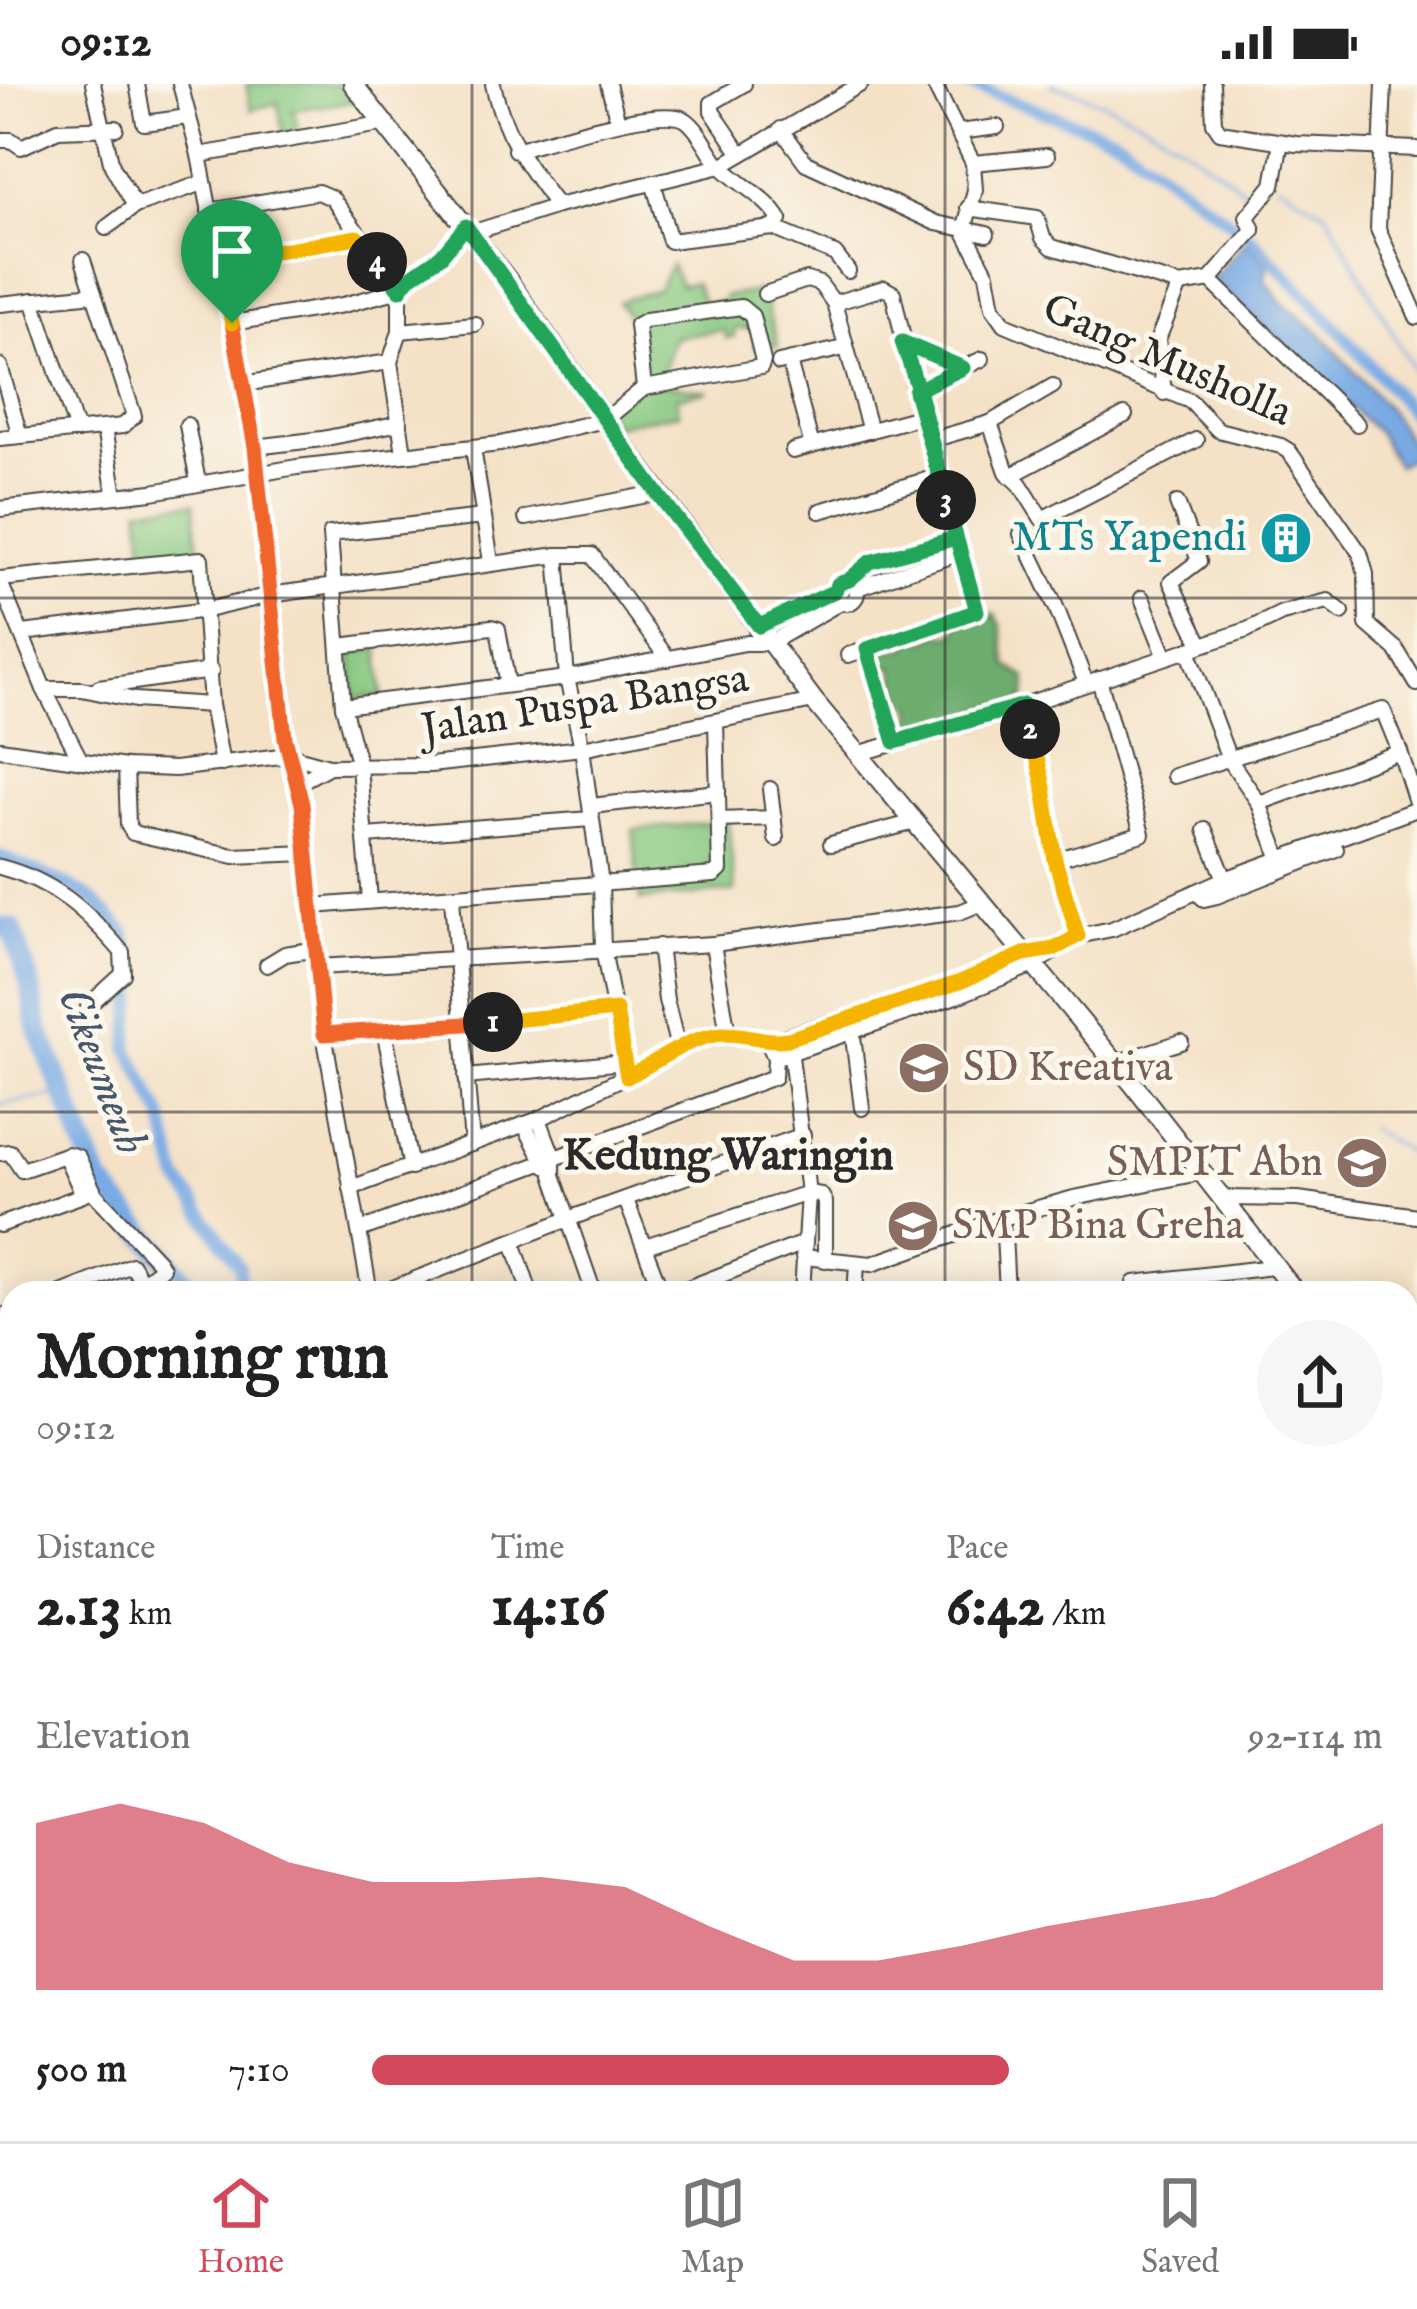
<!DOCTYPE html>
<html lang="en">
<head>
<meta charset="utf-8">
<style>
  body { margin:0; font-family:"IM FELL English",serif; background:#f6f6f6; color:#222; height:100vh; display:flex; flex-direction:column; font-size:45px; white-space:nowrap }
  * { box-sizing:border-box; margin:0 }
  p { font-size:39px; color:#767676 }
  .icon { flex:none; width:66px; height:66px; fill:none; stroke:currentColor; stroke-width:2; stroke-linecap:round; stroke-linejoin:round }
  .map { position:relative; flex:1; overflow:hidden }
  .details { position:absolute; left:0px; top:1197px; width:1419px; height:861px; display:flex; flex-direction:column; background:#fff; border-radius:36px 36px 0 0; box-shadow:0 6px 30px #0003 }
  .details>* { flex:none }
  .pin { position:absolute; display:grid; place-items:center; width:102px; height:102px; color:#fff; margin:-123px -51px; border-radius:50% 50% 50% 0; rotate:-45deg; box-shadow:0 0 12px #0007 }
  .pin .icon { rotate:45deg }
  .km { position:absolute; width:60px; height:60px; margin:-30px; border-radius:50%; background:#222; color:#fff; font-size:33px; line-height:60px; text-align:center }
  .round { display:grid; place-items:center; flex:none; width:126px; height:126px; border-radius:63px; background:#f6f6f6 }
  .overview { display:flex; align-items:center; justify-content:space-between; height:204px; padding:0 36px }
  h1 { font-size:66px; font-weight:800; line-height:90px }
  .metrics { display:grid; grid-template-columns:repeat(3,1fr); gap:18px; height:204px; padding:12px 36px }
  .metrics div { display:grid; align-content:center }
  .metrics b { font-size:60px; font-weight:800 }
  .metrics small { font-size:33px; font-weight:400 }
  .metrics p { font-size:33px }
  .chart { height:336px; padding:24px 36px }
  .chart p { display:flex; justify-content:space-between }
  .chart svg { width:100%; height:216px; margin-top:12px; fill:#d1495b; opacity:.7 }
  ul { padding:0 36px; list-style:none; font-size:39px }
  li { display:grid; grid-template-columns:192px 144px 1fr; align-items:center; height:90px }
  li i { height:30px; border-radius:15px; background:#d1495b }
  .status { display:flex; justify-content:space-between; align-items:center; height:84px; padding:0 60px; background:#fff; direction:ltr }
  .status svg { height:33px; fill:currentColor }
  .dock { display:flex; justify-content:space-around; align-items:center; height:168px; border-top:3px solid #e0e0e0; background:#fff; font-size:33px; color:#767676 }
  .dock a { display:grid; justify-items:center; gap:6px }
  .dock .active { color:#d1495b }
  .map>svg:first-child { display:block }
  .green { fill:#86c77f; stroke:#587955; stroke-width:3 }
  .forest { fill:#6cac6e; stroke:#4c6c4c; stroke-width:3 }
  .water { fill:#79aae4; stroke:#526a88; stroke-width:3 }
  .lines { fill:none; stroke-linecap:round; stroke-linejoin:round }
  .stream { stroke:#79aae4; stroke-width:3 }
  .canal { stroke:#79aae4; stroke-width:12 }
  .river { stroke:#79aae4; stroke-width:21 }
  .street-casing { stroke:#494642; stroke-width:18 }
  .secondary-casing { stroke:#494642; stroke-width:22 }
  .street { stroke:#fff; stroke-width:14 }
  .secondary { stroke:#fff; stroke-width:18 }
  .split-1-casing { stroke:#fff; stroke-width:24 }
  .split-2-casing { stroke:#fff; stroke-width:24 }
  .split-3-casing { stroke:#fff; stroke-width:24 }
  .split-4-casing { stroke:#fff; stroke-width:24 }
  .split-5-casing { stroke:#fff; stroke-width:24 }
  .split-1 { stroke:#f0652b; stroke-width:15 }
  .split-2 { stroke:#f5b400; stroke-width:15 }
  .split-3 { stroke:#22a559; stroke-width:15 }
  .split-4 { stroke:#22a559; stroke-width:15 }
  .split-5 { stroke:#f5b400; stroke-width:15 }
  .grid { fill:none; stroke:#2b2b2b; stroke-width:3; stroke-opacity:0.55 }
  .labels { text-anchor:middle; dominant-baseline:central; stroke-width:10; stroke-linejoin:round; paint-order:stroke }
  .street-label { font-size:42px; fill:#2b2b2b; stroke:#fbf7ec }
  .culture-label { font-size:42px; fill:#0d838f; stroke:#fbf7ec; text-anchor:end }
  .education-label { font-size:42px; fill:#785e54; stroke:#fbf7ec; text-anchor:start }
  .water-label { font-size:45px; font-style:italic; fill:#46576c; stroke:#fbf7ec }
  .neighbourhood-label { font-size:45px; font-weight:bold; fill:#2b2b2b; stroke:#fbf7ec }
</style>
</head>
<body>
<div class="status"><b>09:12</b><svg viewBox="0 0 49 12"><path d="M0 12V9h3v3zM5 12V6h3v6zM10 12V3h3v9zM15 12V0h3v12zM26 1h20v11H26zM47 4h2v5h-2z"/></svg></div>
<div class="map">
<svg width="1417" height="2057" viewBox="0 0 1417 2057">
  <rect width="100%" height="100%" fill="#fbf7ec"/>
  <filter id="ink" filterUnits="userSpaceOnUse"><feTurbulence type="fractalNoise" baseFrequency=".00833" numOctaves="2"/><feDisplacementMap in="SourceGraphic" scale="24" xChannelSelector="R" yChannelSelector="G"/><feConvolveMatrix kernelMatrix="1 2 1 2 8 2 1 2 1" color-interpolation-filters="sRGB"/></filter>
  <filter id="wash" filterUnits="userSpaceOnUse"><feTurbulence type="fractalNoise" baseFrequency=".004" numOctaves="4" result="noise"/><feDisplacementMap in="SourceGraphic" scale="48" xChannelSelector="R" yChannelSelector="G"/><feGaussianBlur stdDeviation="2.7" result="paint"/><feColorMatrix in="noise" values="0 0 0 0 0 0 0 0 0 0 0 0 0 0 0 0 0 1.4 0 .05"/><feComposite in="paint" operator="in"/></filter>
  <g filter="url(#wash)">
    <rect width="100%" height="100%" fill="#f4e1c6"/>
    <!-- green -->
    <g class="green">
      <polygon points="246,0 344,0 359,17 293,26 300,49 283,50 278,19 251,26"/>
      <path d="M671,181L680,201L695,199L704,220L724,217V212L762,207L778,262L755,264L753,244L734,245V253L726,254L724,246L674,253L659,300L709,307L677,313L679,329L613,341L603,326L626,313C642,270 650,256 618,218L658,205Z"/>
      <polygon points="194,419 199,470 145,475 140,424"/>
      <polygon points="379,565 383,612 355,614 351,568"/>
      <polygon points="728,737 735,807 640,816 633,746"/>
      <polygon points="1199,2046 1352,2046 1353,2057 1201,2057"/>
    </g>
    <!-- forest -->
    <g class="forest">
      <path d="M986,529L994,530L1001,541L1007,582L1027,594L1026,614L980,643L943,638L928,645L912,644L913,624L899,609L894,584L888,582L877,587L873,572C883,558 894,568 905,565L907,559L917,555L928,557L936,550L954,551L959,540Z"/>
      <polygon points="12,1228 12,1336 0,1340 0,1233"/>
      <polygon points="693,2046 781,2046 782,2057 687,2057 695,2052"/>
    </g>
    <!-- water -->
    <polygon class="water" points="1246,157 1268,181 1265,196 1282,219 1320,249 1387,324 1417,369 1397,382 1378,349 1213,195"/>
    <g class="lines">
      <!-- stream -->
      <g class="stream">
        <path d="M1051,0C1125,21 1187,61 1247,108"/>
        <polyline points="1278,100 1327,129 1417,293"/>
        <polyline points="0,1020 65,1010"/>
        <polyline points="1369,1045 1409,1068 1417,1084"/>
      </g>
      <!-- canal -->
      <g class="canal">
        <polyline points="966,0 1116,54 1241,146"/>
        <path d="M1249,152C1306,211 1366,272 1417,337"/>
        <polyline points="0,772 72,803 93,816 124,847 136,893 128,964 163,1033 178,1094 240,1184 240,1209"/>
      </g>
      <!-- river -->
      <g class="river">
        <polyline points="0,843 12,845 30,901 38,945 99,1097 196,1209"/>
        <polyline points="722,2046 743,2057"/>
      </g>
    </g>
  </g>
  <g filter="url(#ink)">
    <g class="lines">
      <!-- street casing -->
      <g class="street-casing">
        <g id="street">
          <polyline points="93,0 112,82 135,122"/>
          <polyline points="137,0 144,39 188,33"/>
          <polyline points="180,0 199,71 255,363 285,654 289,671 329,682"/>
          <path d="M493,0C503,49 527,82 557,122"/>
          <polyline points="608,0 618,38"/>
          <polyline points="934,0 973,79 975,106 964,146 987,190 993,223 1005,240 1190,317 1218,346 1281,362 1289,367 1360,469 1366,490 1367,540 1396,565 1417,600"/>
          <polyline points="1212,0 1214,39 1220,48 1296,60 1417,65"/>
          <polyline points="1384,0 1378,145 1417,233"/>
          <polyline points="781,45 806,79 936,139 987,150"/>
          <polyline points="959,48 997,43"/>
          <polyline points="0,56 11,56 21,63 58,46 116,44"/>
          <path d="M515,66C546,58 662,20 686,36C700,46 708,67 719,80C738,101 765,111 780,136L773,144L670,157L653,98"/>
          <polyline points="741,70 712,27 712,19 744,0"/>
          <polyline points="199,71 387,39"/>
          <polyline points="973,79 1047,72"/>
          <polyline points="968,124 1037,134 1043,154 1052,163 1180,201 1210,196 1357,340"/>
          <polyline points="209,127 318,108 332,114 400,206 400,247 390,278 404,369"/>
          <polyline points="106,144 135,122 203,99"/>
          <polyline points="773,144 835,170 848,187"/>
          <polyline points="471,149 557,122 721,82 861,0"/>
          <polyline points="218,177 357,153"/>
          <polyline points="1210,196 1253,146 1247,133 1273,101 1281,58"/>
          <polyline points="765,210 807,196 820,200 834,219 870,347"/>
          <polyline points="33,216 77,347"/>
          <polyline points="834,219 884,204 893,209 915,307 977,523 975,530 867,565 895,658"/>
          <polyline points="0,220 94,210"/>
          <polyline points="232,239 343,221 400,206 409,194 441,172 466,142"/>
          <polyline points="400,247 475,240"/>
          <polyline points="902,258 963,284"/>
          <polyline points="789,277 812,362"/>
          <polyline points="779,279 844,264"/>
          <polyline points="0,282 20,352"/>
          <polyline points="242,300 390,278"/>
          <polyline points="915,307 982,275"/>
          <polyline points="1164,309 1158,255 1180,201"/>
          <polyline points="990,339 1007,388 1020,400 1042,435 1196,356"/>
          <polyline points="187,341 198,398"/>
          <polyline points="104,344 115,412"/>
          <polyline points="0,354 123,342 134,332 83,176"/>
          <polyline points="931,356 990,339 1053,302"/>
          <polyline points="255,363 322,355 400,339"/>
          <polyline points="473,364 491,478"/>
          <polyline points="793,367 923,332"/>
          <polyline points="1010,392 1125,331"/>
          <polyline points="1177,419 1199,477 1171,498 1201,560"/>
          <polyline points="0,425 152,408 297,383 500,360 605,336 644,304 761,283 763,277 752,232 741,223 646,236 637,241 644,304"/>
          <polyline points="820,427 940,392"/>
          <polyline points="526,434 658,409"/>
          <polyline points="1021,450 1056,523 1086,599"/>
          <polyline points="557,471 592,471 668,575"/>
          <polyline points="0,495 201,475 211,621 222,680"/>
          <circle cx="846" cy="508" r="11"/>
          <polyline points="849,497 870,478 956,454"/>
          <polyline points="0,498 44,605 81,677"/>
          <polyline points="857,504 960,469"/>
          <polyline points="1142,514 1166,573"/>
          <polyline points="756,546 835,507"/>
          <polyline points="23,549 207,526 270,511 557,471 567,594 582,664 601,800 603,865 627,993"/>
          <polyline points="340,562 491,543 498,545 508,601"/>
          <polyline points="1188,566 1229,675 1259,719 1280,775"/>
          <polyline points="848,571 867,565"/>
          <polyline points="99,603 211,587"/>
          <polyline points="44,605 82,605 135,616 211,621"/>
          <path d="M1024,621C1043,698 1055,776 1078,852"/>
          <polyline points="343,622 567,594 745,559 770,559 841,518"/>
          <polyline points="0,665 126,683 175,685 289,671 302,720 324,950 370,1209"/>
          <polyline points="858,670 1024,621 1247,546 1282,529 1328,517 1342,528"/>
          <polyline points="126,683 128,741 133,749 234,772 308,769"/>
          <polyline points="1174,692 1383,626 1400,668"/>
          <polyline points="298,699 329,682 430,681 582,664 814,617"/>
          <polyline points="770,705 776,755"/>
          <polyline points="1259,719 1400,668 1417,721"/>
          <polyline points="591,722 718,708"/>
          <polyline points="719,736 774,734"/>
          <polyline points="1205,746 1225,795"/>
          <polyline points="366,752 591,735"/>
          <polyline points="831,760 915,738"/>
          <polyline points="1055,776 1142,750 1099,595"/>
          <path d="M0,783C54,797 86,826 122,868L123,890L88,922"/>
          <polyline points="1196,808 1204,815 1217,812 1336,765"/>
          <polyline points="452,814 472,1060"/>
          <polyline points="370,816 359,682 343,622 330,450 483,433"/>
          <polyline points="313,822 714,791 720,786 716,638"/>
          <polyline points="713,860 728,950"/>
          <polyline points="659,862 666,916 678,964"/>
          <polyline points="267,881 285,870 317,865"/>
          <polyline points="318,883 713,860 960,828 982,819"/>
          <polyline points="384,945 411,1084"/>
          <polyline points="852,945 862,1024"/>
          <polyline points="324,950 617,926"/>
          <polyline points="768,958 960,898 1030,869"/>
          <polyline points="790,964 808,1109 802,1209"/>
          <polyline points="775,974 962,910 1033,881 1078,852 1112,845 1225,795 1417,725"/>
          <polyline points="1115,979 1181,958"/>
          <polyline points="466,993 625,978"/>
          <polyline points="539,1035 553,1072 553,1091 594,1209"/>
          <polyline points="524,1040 546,1082"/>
          <polyline points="0,1069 10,1068 22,1086 68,1070 78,1073 95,1110 158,1177 162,1184 143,1198"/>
          <polyline points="351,1104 539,1035 707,952 746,950 768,958 775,974 774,993 360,1146"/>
          <polyline points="1220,1114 1298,1115 1417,1132"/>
          <polyline points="626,1116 662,1209"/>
          <polyline points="999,1135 1004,1150 1007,1209"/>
          <polyline points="0,1141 83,1111 65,1071"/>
          <polyline points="513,1158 530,1209"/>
          <polyline points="645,1162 808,1109 821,1111 825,1118 825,1176"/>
          <polyline points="803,1173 872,1180 999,1135 1074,1114 1199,1089"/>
          <polyline points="1134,1199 1273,1183"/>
          <polyline points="61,1209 132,1181 148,1209"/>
          <polyline points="380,1209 568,1135 803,1051"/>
          <polyline points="675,1209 804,1159"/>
          <polyline points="855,1209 857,1181"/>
          <polyline points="0,1233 12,1228"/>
          <polyline points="1407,1301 1417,1302"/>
          <polyline points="0,1382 12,1378"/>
          <polyline points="1407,1401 1417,1400"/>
          <polyline points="0,1454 12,1450"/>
          <polyline points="1407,1486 1417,1486"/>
          <polyline points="0,1529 12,1524"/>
          <polyline points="1407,1559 1417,1560"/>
          <polyline points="0,1594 12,1590"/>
          <polyline points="0,1660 12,1656"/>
          <polyline points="0,1729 12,1726"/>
          <polyline points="0,1792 12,1788"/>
          <polyline points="1407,1829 1412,1829"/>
          <polyline points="0,1852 12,1900"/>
          <polyline points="1407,1951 1417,1950"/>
          <polyline points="173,2046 177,2057"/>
          <polyline points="838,2046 839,2057"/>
          <polyline points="1096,2046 1097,2057"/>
          <polyline points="1387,2046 1387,2057"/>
          <polyline points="887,2053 946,2047"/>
          <polyline points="387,2057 426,2046"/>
          <polyline points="561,2057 577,2054 590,2057"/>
        </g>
      </g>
      <!-- secondary casing -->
      <g class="secondary-casing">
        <g id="secondary">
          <polyline points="353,0 506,194 605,336 814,617 1133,1000 1296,1209"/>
          <polyline points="1407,1334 1417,1345"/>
          <polyline points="1407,1690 1417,1691"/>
          <polyline points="0,2018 12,2025"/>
          <polyline points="49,2046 69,2057"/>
          <polyline points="375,2046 379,2057"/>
        </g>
      </g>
      <!-- street -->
      <use href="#street" class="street"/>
      <!-- secondary -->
      <use href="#secondary" class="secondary"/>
    </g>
  </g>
  <g class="lines" filter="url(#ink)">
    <!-- split-1 casing -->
    <g class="split-1-casing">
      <polyline id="split-1" points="232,239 255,363 285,654 302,720 324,950 493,938"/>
    </g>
    <!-- split-2 casing -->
    <g class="split-2-casing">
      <path id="split-2" d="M493,938L616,926L627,993C658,978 687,953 722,950C747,949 765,959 788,955L960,898L1024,870L1054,865L1078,852L1055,776L1043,698L1030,645"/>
    </g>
    <!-- split-3 casing -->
    <g class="split-3-casing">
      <path id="split-3" d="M946,416C933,364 921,308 902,258L963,284L915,307L977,527L867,565L895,658L1024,621L1030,645"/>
    </g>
    <!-- split-4 casing -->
    <g class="split-4-casing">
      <polyline id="split-4" points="377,178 400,206 409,194 441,172 466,142 658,410 759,542 835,507 838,500 849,496 870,478 956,454 946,416"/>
    </g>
    <!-- split-5 casing -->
    <g class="split-5-casing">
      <polyline id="split-5" points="232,239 218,177 357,153 377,178"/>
    </g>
    <!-- split-1 -->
    <use href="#split-1" class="split-1"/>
    <!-- split-2 -->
    <use href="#split-2" class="split-2"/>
    <!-- split-3 -->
    <use href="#split-3" class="split-3"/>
    <!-- split-4 -->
    <use href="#split-4" class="split-4"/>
    <!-- split-5 -->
    <use href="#split-5" class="split-5"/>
  </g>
  <!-- grid -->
  <path class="grid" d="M472,0V1209M945,0V1209M0,514H1417M0,1028H1417M0,1543H12M1407,1543H1417M472,2046V2057M945,2046V2057"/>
  <!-- icons -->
  <defs>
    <g id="building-disc" transform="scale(2.7)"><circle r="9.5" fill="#0f9aa8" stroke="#fbf7ec"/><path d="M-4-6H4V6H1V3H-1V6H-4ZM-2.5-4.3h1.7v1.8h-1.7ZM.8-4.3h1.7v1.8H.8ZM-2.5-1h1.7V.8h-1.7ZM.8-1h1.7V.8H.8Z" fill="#fff"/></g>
    <g id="school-disc" transform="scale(2.7)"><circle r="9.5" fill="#8d6e63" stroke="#fbf7ec"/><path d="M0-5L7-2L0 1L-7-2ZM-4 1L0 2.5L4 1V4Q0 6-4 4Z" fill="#fff"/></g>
  </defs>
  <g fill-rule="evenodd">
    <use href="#building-disc" x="1286" y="454"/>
    <use href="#school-disc" x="924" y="984"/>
    <use href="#school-disc" x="1362" y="1079"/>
    <use href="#school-disc" x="913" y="1142"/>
  </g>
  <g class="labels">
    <!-- street labels -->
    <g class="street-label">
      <text transform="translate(1167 277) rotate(24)">Gang Musholla</text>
      <text transform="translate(585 621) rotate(-9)">Jalan Puspa Bangsa</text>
    </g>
    <!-- culture labels -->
    <g class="culture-label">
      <text x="1247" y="454">MTs Yapendi</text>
    </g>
    <!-- education labels -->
    <g class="education-label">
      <text x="963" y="984">SD Kreativa</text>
      <text x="1323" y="1079" text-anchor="end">SMPIT Abn</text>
      <text x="952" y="1142">SMP Bina Greha</text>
    </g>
    <!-- water labels -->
    <g class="water-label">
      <text transform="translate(101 987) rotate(69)">Cikeumeuh</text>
    </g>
    <!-- neighbourhood labels -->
    <g class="neighbourhood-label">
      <text x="728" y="1072">Kedung Waringin</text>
    </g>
  </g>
</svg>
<div class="pin" style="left:232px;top:239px;background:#1e9e55"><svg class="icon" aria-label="arrive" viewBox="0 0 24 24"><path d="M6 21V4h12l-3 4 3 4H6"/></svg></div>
<b class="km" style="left:493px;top:938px">1</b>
<b class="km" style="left:1030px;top:645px">2</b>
<b class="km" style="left:946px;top:416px">3</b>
<b class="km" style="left:377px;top:178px">4</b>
<section class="details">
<div class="overview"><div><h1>Morning run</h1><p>09:12</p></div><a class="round"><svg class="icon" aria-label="share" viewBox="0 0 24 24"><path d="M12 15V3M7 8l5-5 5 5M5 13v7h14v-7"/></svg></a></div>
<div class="metrics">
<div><p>Distance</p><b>2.13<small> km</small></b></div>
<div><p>Time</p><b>14:16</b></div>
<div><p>Pace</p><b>6:42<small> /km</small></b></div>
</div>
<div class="chart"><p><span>Elevation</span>92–114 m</p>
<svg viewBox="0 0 160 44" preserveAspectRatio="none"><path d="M0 44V10L10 6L20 10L30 18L40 22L50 22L60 21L70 23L80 31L90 38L100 38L110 35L120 31L130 28L140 25L150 18L160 10V44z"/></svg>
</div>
<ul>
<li><b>500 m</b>7:10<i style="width:63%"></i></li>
</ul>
</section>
</div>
<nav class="dock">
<a class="active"><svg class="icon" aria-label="home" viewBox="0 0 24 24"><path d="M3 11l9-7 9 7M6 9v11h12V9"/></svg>Home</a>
<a><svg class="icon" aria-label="map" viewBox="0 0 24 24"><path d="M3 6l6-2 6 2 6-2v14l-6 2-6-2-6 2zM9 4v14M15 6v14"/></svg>Map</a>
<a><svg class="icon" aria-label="saved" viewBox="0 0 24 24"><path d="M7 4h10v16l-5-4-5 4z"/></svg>Saved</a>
</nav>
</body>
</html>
